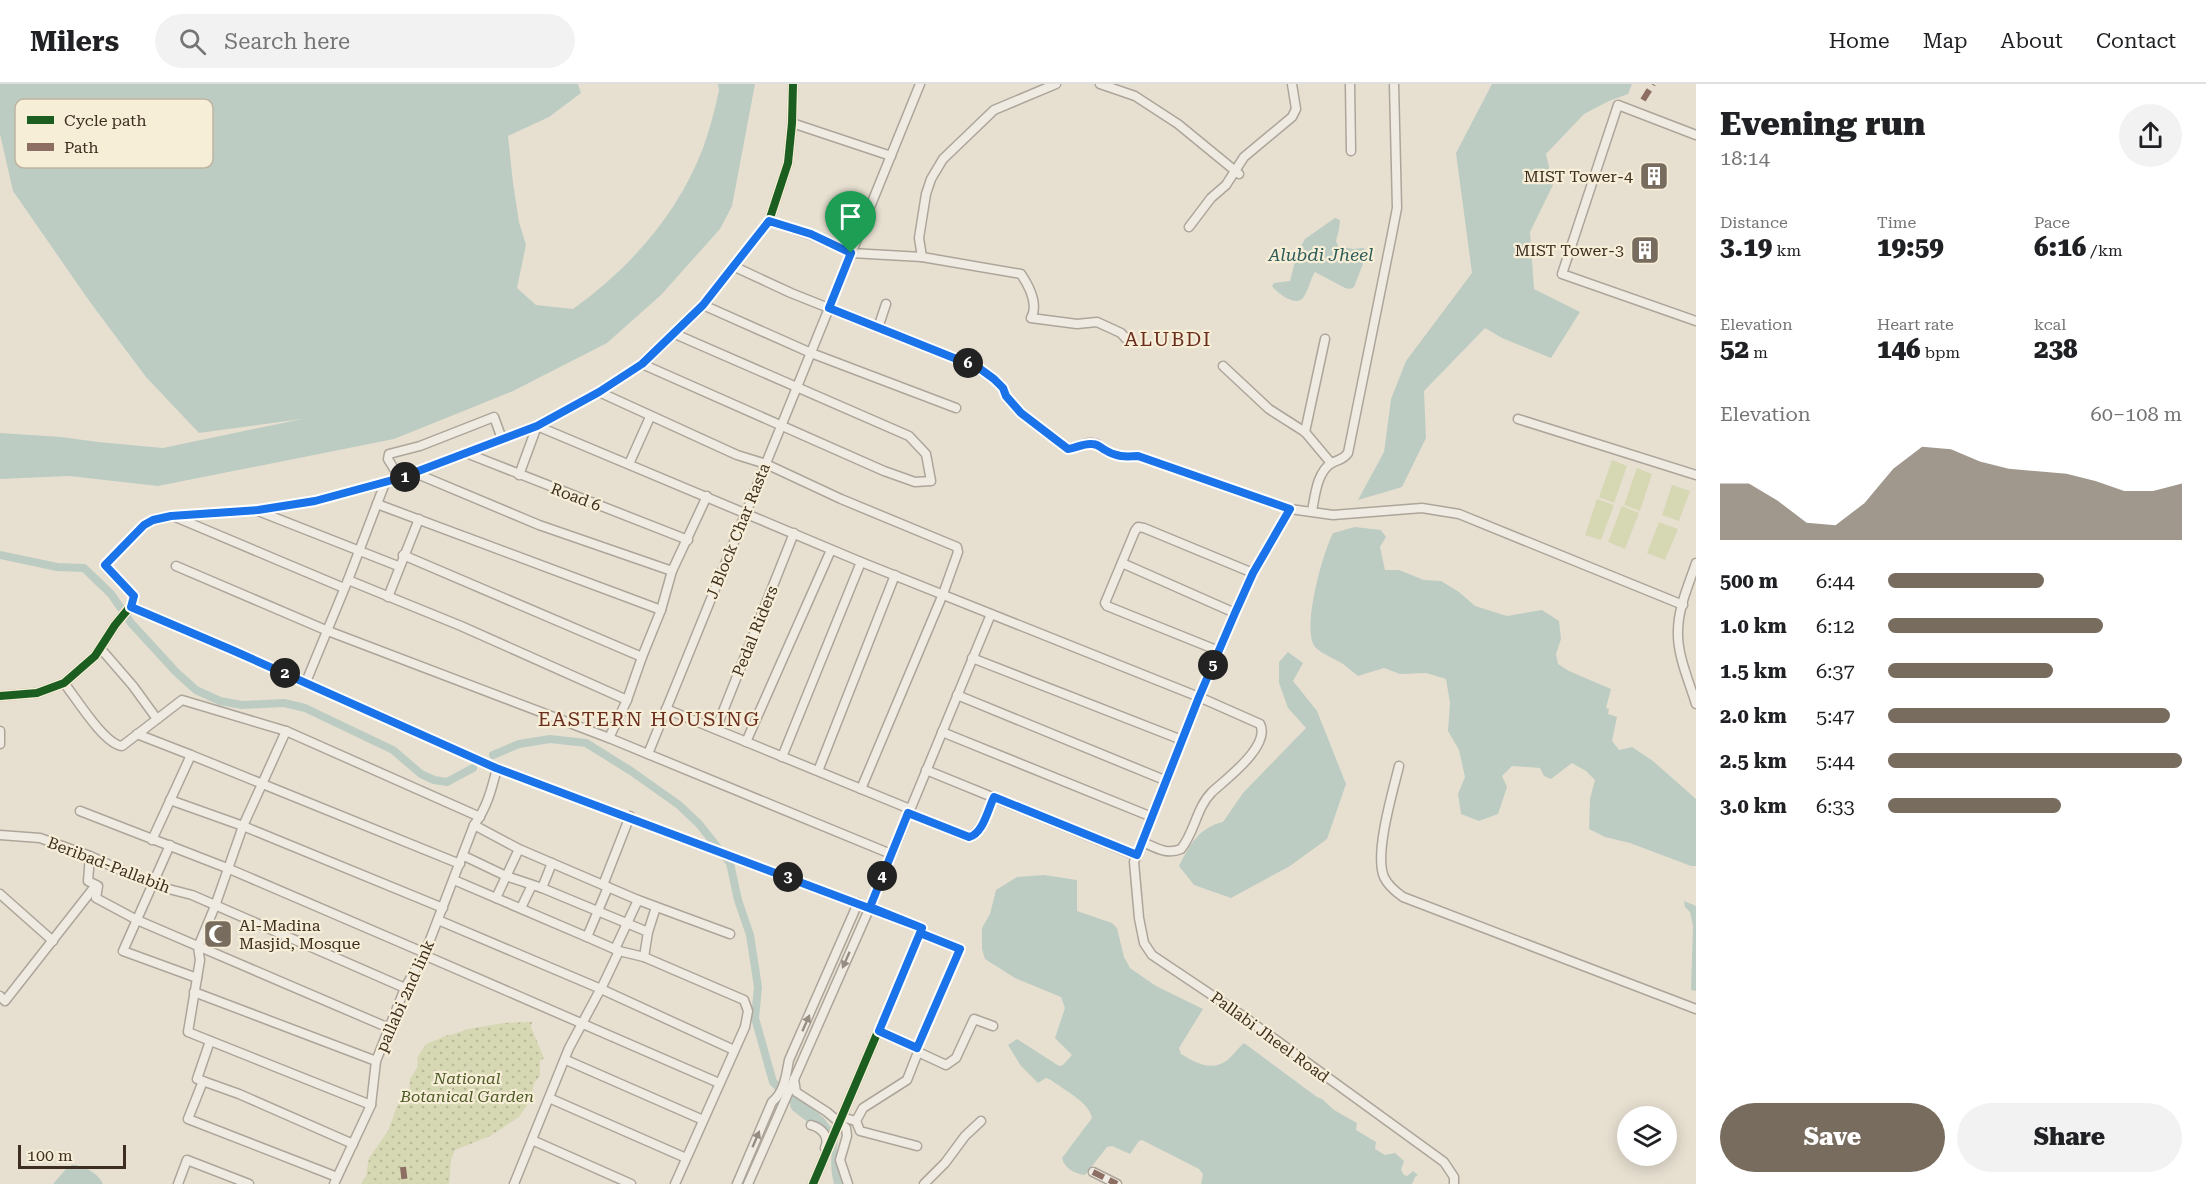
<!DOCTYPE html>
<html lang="en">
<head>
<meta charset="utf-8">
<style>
  body { margin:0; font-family:"Roboto Serif",serif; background:#f2f2f2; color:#202124; height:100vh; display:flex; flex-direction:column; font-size:22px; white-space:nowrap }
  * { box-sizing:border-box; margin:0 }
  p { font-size:20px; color:#757577 }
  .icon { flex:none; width:33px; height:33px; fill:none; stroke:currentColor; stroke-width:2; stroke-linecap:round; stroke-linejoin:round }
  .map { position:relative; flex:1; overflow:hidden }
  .drawer { display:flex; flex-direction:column; background:#fff; width:510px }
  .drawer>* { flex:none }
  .tools { position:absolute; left:1617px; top:1022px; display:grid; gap:12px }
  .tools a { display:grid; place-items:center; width:60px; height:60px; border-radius:50%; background:#fff; box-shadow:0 3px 15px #0003; font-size:30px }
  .scale { position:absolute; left:18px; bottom:15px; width:108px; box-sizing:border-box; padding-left:6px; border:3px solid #3d2e20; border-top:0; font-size:16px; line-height:21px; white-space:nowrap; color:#3d2e20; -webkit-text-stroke:4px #f7eed8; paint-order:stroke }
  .pin { position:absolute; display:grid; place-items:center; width:51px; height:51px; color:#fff; margin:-62px -26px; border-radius:50% 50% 50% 0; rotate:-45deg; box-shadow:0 0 6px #0007 }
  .pin .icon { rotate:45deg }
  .km { position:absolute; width:30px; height:30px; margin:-15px; border-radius:50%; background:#222; color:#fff; font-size:16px; line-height:30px; text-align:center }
  .round { display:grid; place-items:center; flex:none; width:63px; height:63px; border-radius:32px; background:#f2f2f2 }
  .summary { display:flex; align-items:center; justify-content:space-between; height:102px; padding:0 24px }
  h1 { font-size:33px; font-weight:800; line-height:45px }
  .stats { display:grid; grid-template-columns:repeat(3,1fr); gap:9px; height:102px; padding:6px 24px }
  .stats div { display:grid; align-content:center }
  .stats b { font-size:26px; font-weight:800 }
  .stats small { font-size:16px; font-weight:400 }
  .stats p { font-size:16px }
  .chart { height:168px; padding:12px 24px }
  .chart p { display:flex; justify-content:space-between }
  .chart svg { width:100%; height:108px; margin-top:6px; fill:#786c5e; opacity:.7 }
  .cta { display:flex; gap:12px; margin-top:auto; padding:12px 24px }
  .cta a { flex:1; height:69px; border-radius:36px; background:#786c5e; color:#fff; font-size:24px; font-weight:800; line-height:69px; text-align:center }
  .cta a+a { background:#f2f2f2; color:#202124 }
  ul { padding:0 24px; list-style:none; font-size:20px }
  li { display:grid; grid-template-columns:96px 72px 1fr; align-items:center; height:45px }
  li i { height:15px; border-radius:8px; background:#786c5e }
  header { display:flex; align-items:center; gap:36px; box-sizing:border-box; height:84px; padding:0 30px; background:#fff; border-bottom:2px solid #e0e0e0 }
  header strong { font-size:28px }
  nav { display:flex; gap:33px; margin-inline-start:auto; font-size:21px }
  .search { width:420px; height:54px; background:#f2f2f2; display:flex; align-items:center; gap:15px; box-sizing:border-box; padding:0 21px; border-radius:33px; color:#757577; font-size:22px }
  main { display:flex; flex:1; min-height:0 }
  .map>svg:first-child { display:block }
  .garden { fill:url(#garden-dots) }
  .pitch { fill:#d6d7b3 }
  .water { fill:#bcccc2 }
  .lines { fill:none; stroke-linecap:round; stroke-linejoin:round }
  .canal { stroke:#bcccc2; stroke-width:8 }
  .minor-casing { stroke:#ada599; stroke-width:11 }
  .minor { stroke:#efebe3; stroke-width:8 }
  .quiet { stroke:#8d6e63; stroke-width:6; stroke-dasharray:12 6; stroke-linecap:butt }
  .cycleway-casing { stroke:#f7eed8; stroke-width:11 }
  .cycleway { stroke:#1b5e20; stroke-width:8 }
  .oneway { fill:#968c82 }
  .route-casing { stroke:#fff; stroke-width:12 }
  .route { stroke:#1a73e8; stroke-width:8 }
  .labels { text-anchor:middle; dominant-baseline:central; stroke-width:4.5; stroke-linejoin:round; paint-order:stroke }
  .poi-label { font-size:16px; fill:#3d2e20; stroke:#f7eed8; text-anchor:end }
  .street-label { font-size:16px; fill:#3d2e20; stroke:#f7eed8 }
  .park-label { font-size:16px; font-style:italic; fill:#4d5a26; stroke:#f7eed8 }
  .water-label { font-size:18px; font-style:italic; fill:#2f5d5a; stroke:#f7eed8 }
  .quarter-label { font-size:20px; letter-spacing:1.5px; fill:#6b2e1e; stroke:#f7eed8 }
  .key { fill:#f7eed8; stroke:#bfb4a1; stroke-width:1.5 }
  .key-label { font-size:16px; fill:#3d2e20 }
</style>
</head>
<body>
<header>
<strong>Milers</strong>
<div class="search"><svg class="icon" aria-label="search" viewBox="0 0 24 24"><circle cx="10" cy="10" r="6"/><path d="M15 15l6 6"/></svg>Search here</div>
<nav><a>Home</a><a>Map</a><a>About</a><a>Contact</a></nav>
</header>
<main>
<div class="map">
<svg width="1696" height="1100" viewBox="0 0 1696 1100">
  <defs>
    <pattern id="garden-dots" width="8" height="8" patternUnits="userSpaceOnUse" patternTransform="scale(1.5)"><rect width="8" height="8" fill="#d6d7b3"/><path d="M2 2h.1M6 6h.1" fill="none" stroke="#b9b99a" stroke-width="1.8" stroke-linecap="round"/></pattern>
  </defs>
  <rect width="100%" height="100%" fill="#e7e0d1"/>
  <!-- garden -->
  <polygon class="garden" points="532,938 531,943 544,974 540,977 540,992 534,999 530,1017 519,1033 490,1052 455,1066 451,1076 449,1100 361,1100 366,1092 369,1074 388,1047 397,1022 406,1009 409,1009 410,995 418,982 417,974 426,960 448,951 454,950 468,945 504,939"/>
  <!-- pitch -->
  <g class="pitch">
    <polygon points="1612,376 1627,382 1614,419 1599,413"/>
    <polygon points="1637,384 1652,390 1640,427 1624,421"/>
    <polygon points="1672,401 1690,407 1679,437 1662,431"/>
    <polygon points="1597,415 1614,421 1601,456 1585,451"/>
    <polygon points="1622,422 1639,429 1625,465 1608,458"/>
    <polygon points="1659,438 1678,445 1665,476 1647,469"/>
  </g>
  <!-- water -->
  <g class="water">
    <path d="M0,0H578L581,9L549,33L508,52L513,99L519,138L526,161L517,204L536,221L573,225C630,184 678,130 703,64C710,45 715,25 719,6L718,0H755L732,122L720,145L661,211L607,259L513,307L394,355L158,402L69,392L0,395V349L61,353L98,358L163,364L302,335L199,349L146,293L90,218L13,107L0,50Z"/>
    <polygon points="1492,0 1632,0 1628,10 1609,17 1584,30 1546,70 1553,101 1530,148 1534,205 1580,228 1551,274 1502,254 1485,244 1424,307 1426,354 1402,403 1358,416 1384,368 1391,315 1406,277 1472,189 1456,69"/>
    <path d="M1335,134L1340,136L1339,145L1336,157L1338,162L1353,165L1363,164L1368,167L1354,203L1350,205L1345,204L1315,188C1310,195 1308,209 1302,215C1294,222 1276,208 1272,202L1274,199L1290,197L1297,169L1305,155Z"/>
    <path d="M1355,443L1381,446L1386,453L1380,463L1385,486H1399L1424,496L1441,497L1459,508L1475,522L1507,532L1542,526L1559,537L1561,555L1556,570L1558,580L1569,587L1611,605L1606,624L1609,625L1608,630L1617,633L1612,657L1619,666L1632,663L1653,677L1696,715V782H1691L1630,759L1605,753L1589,745L1590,715L1595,696L1586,687L1572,679L1551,695L1544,692L1540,684L1512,682L1502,692L1507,703L1498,730L1479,737L1461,730L1458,710L1465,693L1459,666L1448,647L1450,619L1446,595L1426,589L1400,590L1384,584L1358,592C1353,588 1348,584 1343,580C1334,574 1323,571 1315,563C1301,546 1323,468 1333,449Z"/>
    <path d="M1288,568L1303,579L1293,597L1317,627L1346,700L1327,755L1290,782L1231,814L1194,801L1179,782C1189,762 1199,743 1223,738L1243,709L1306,644L1288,624L1279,599V578Z"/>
    <path d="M1044,791L1077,796V827L1112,839L1117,844L1124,873L1130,884L1156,902L1203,925L1179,964L1181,970C1195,978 1210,988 1226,977C1233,972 1238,964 1244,959L1317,1013L1322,1015L1334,1026L1357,1039L1356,1046L1376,1058L1375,1065L1385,1071L1395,1069L1404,1077L1401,1086L1404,1091L1407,1092L1413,1087L1418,1091L1415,1093L1412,1100H1201L1203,1090L1199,1085L1142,1056L1139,1057L1130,1070L1112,1062L1107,1063L1085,1091C1075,1090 1064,1084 1062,1074L1092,1034C1089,1018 1064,1006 1051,996L1046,994L1038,999L1021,982L1008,961L1017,955L1059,982L1063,981L1072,971L1055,954L1065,924L1061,913L1015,894L985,875L982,865V844L990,830L996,806L1017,793Z"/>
    <polygon points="1684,817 1696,822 1696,907 1691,906 1693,842 1690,828 1685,823"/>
    <path d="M796,1011L824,1034L838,1053L836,1076L842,1100H834C830,1085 831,1073 833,1058L792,1026L790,1022Z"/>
    <path d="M72,1081C84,1081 98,1089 103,1100H53L65,1086Z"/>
  </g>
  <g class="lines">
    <!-- canal -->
    <g class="canal">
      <polyline points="0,471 57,483 84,484 111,510 131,539 176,588 196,606 220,617 242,621 284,619 305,624 393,666 421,690 434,696 447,698 473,684"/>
      <polyline points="493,671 519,660 550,655 586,659 631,687 679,721 699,740 730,779 738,816 750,851 758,903 755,934 773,998 799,1023"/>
    </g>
    <!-- minor casing -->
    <g class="minor-casing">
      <g id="minor">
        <polyline points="1100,0 1135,12 1178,40 1239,90"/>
        <polyline points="1350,0 1351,67"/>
        <polyline points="792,39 891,72"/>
        <polyline points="1696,51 1618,21 1562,190 1696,237"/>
        <path d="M769,137L811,151L851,169L922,173L1021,190C1029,202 1039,220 1031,234L1077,240L1097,238L1121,249L1129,258"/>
        <polyline points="1189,143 1211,114 1226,101 1244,73 1292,33 1296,25 1292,0"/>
        <polyline points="922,173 919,154 926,110 931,95 943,75 994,26 1056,0"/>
        <path d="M735,183L791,209L979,284L994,295L1003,304L1006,312L1021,329L1068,365C1078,364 1087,356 1097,360C1097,361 1104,366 1104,366C1116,373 1125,373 1138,372L1290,425L1333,431L1422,424L1459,430L1683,521"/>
        <polyline points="703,221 811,269 956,324"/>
        <polyline points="878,244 886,220"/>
        <polyline points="642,280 884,387 915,398 931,397 926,370 909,352 675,250"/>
        <polyline points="1223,282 1269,325 1305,348 1331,379"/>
        <polyline points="599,308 737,371 766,380 841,415 957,463 958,468 943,510 861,705"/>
        <polyline points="1518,335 1696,391"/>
        <path d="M537,342L861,478L1199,613L1260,640C1271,662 1226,695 1212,708C1196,724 1195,748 1181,765C1167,771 1156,764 1143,758"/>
        <polyline points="1305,348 1325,255"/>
        <polyline points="466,369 688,456"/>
        <polyline points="629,380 650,333"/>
        <polyline points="415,389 539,441 672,487"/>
        <polyline points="519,391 537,342"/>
        <polyline points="400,395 388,375 389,370 420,362 494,333 502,355"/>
        <polyline points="377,420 661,526"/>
        <polyline points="1290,425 1253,489 1235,529 1199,613 1134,778 1139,834 1144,859 1152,871 1243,932 1444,1078 1454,1093 1454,1100"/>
        <polyline points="258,427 398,482"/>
        <path d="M1312,427C1315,412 1317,387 1332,379C1339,375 1343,376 1348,369L1392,150L1397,124L1394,0"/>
        <polyline points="173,432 344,504"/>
        <polyline points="403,471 642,573"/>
        <polyline points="1122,479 1235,529"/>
        <path d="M1696,479C1689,500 1678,524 1678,547C1677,571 1689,597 1696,620"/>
        <polyline points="176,482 328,547 609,654 891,770"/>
        <polyline points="348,496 461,542 627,616"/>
        <polyline points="388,513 419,435"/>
        <polyline points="131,523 232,566 497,684 922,844 813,1100"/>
        <polyline points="101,565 133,602 157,635"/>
        <polyline points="1219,567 1107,522 1105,519 1135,447 1138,443 1144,444 1253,489"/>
        <polyline points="972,574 1182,656"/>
        <polyline points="306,598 348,496 385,399"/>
        <path d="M64,599C76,614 104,660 122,662L182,616L286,647L480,733"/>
        <polyline points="957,611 1167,697"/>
        <polyline points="0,612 37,609 64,599 95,572 115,541 134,518 134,512 105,481 144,441 153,436 171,432 258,426 315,417 400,395 537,342 599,308 642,280 703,221 769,137 788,79 792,39 793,0"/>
        <polyline points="666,625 910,725"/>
        <polyline points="716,645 794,449"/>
        <polyline points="0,647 0,660"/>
        <polyline points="286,647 243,742 215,822 198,863 200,876 188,948 371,1021"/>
        <polyline points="942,648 1152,733"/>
        <polyline points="137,650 191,671"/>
        <polyline points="609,654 627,616 642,573 661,526 672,487 707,412"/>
        <polyline points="746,658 831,466"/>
        <polyline points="648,670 920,0"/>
        <polyline points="782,673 861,478"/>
        <path d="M1399,682C1393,707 1374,770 1384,793C1388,802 1396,808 1403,813L1696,925"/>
        <polyline points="926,686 1137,772"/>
        <polyline points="818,687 895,491"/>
        <polyline points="170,716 243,742 443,824"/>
        <polyline points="80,727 227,784 425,869"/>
        <path d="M908,729L968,753C982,750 988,725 994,713"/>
        <polyline points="474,741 519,765 638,816 615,865"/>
        <polyline points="0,751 40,754 90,772 153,801 192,811 405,904"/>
        <polyline points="152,756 191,671 460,780"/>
        <polyline points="170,761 123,867 197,894"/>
        <polyline points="90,772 88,797 98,802 96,814 137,836 389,944"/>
        <polyline points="464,772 506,792 542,804 552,779"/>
        <polyline points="454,796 587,853 619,867 644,873 744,916 748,927 745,943 675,1100"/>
        <polyline points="603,801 630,732"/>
        <polyline points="542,804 648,848"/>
        <polyline points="0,810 53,857"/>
        <polyline points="496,814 519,765"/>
        <polyline points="638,816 730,850"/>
        <polyline points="521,824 532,801"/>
        <polyline points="438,836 601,905 734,966"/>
        <polyline points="587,853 608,803"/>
        <polyline points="424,871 719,999"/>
        <polyline points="644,873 648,848 656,823"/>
        <polyline points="601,905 619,867"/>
        <polyline points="194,908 376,977"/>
        <polyline points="0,912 5,917 96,801"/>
        <polyline points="878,947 917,964 918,968"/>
        <polyline points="210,957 197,995 239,1010 353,1060"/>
        <polyline points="917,964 960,865 920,849"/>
        <polyline points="566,976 703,1036"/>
        <polyline points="794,995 796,1008 827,1028 846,1044 847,1052 840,1076 848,1100"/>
        <polyline points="203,997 188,1035 337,1093"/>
        <polyline points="549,1014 686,1074"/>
        <polyline points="841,1033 856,1037 863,1024 907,996 918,968 946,981 956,974 974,935 993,942"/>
        <polyline points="856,1037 860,1047 917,1062"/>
        <path d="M811,1041C822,1044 830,1053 825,1064"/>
        <polyline points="532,1056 631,1100"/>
        <polyline points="1093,1088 1117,1100"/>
        <polyline points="178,1100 187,1076 249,1100"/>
        <path d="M334,1100L371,1021L376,977L405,904L425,869L474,741C487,724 492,704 497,684"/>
        <polyline points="514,1100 569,964 600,906"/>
        <path d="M737,1100L772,1018C785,1007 786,991 789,976L858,819"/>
        <polyline points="748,1100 870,823 991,530"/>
        <polyline points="924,1100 945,1079 965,1052 981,1037"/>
      </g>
    </g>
    <!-- minor -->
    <use href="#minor" class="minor"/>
    <!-- quiet -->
    <g class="quiet">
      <polyline points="1643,16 1653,0"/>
      <polyline points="403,1083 405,1100"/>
      <polyline points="1093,1088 1117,1100"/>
    </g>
    <!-- cycleway casing -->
    <g class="cycleway-casing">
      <g id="cycleway">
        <polyline points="131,523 232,566 497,684 922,844 813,1100"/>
        <polyline points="0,612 37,609 64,599 95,572 115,541 134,518 134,512 105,481 144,441 153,436 171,432 258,426 315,417 400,395 537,342 599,308 642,280 703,221 769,137 788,79 792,39 793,0"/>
      </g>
    </g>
    <!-- cycleway -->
    <use href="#cycleway" class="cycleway"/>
  </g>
  <!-- one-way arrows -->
  <defs><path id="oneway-solid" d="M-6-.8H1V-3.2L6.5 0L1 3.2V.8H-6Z" transform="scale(1.5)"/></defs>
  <g class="oneway">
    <use href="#oneway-solid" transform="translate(846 876) rotate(114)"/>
    <use href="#oneway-solid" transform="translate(806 939) rotate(-66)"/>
    <use href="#oneway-solid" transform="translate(756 1055) rotate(-67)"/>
  </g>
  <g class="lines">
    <!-- route casing -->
    <g class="route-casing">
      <path id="route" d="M851,169L811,150L769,137L703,221L642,280L599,308L537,342L400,394L315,417L258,426L171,432L153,436L144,441L105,481L134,512L131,523L232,566L496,684L922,844L920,849L879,947L917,964L960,865L920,849L922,844L870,823L908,729L969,753C983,750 988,725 994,713L1137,771L1199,613L1235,529L1253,489L1290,425L1138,372C1125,373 1116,373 1105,366C1100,363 1098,360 1092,360C1083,359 1077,364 1068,365L1021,329L1006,312L1003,304L994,295L979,284L829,224L851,169"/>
    </g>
    <!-- route -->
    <use href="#route" class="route"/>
  </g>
  <!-- icons -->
  <defs>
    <g id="building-square" transform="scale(1.5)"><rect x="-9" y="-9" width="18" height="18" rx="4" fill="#786c5e" stroke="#f7eed8"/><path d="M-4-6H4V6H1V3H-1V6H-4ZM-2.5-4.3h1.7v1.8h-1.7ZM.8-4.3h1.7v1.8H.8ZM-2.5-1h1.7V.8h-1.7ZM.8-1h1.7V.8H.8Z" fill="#fff"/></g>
    <g id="mosque-square" transform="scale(1.5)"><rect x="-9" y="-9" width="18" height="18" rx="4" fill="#786c5e" stroke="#f7eed8"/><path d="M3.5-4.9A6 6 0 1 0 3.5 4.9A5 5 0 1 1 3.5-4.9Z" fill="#fff"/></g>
  </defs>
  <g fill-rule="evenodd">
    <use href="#building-square" x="1654" y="92"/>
    <use href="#building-square" x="1645" y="166"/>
    <use href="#mosque-square" x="218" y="850"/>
  </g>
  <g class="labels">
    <!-- poi labels -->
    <g class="poi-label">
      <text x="1633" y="92">MIST Tower-4</text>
      <text x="1624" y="166">MIST Tower-3</text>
      <text x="239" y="841" text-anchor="start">Al-Madina<tspan x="239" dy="18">Masjid, Mosque</tspan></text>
    </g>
    <!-- street labels -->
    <g class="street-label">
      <text transform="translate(576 413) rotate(21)">Road 6</text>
      <text transform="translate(738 447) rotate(-68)">J Block Char Rasta</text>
      <text transform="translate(755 547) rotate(-68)">Pedal Riders</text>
      <text transform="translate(109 781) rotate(21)">Beribad-Pallabih</text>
      <text transform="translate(405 912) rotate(-66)">pallabi 2nd link</text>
      <text transform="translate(1270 953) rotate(36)">Pallabi Jheel Road</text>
    </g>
    <!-- park labels -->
    <g class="park-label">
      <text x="467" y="994">National<tspan x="467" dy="18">Botanical Garden</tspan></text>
    </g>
    <!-- water labels -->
    <g class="water-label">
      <text x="1321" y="170">Alubdi Jheel</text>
    </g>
    <!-- quarter labels -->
    <g class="quarter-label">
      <text x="1168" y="255">ALUBDI</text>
      <text x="649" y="635">EASTERN HOUSING</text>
    </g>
  </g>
  <!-- legend -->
  <rect x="15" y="15" width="198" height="69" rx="9" class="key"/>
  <rect x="27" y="32" width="27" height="8" fill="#1b5e20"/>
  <rect x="27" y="59" width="27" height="8" fill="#8d6e63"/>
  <g class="key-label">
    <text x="64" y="42">Cycle path</text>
    <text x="64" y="69">Path</text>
  </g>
</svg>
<div class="tools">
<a><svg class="icon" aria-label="layers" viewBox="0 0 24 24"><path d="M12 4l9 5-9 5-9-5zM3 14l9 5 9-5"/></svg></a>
</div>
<div class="scale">100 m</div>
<div class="pin" style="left:851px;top:169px;background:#1e9e55"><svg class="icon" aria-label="arrive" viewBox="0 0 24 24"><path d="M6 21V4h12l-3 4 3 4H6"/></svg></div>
<b class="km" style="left:405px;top:393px">1</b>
<b class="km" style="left:285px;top:589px">2</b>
<b class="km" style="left:788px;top:793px">3</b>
<b class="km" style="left:882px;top:792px">4</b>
<b class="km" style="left:1213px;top:581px">5</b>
<b class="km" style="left:968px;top:279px">6</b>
</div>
<section class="drawer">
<div class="summary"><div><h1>Evening run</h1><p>18:14</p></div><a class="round"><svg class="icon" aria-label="share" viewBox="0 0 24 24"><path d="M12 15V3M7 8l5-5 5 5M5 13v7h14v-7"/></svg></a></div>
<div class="stats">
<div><p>Distance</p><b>3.19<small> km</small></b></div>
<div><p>Time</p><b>19:59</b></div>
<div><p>Pace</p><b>6:16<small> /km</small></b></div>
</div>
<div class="stats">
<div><p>Elevation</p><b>52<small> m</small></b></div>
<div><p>Heart rate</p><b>146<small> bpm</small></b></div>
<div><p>kcal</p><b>238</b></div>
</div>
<div class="chart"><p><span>Elevation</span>60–108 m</p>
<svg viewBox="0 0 160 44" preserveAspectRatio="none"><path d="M0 44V21L10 21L20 28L30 37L40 38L50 29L60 15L70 6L80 7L90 12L100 15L110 16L120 17L130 20L140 24L150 24L160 21V44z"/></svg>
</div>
<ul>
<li><b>500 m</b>6:44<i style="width:53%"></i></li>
<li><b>1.0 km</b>6:12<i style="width:73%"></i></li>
<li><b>1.5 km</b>6:37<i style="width:56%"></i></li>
<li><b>2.0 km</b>5:47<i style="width:96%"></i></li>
<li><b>2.5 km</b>5:44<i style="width:100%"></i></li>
<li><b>3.0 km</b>6:33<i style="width:59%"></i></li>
</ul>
<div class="cta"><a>Save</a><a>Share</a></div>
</section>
</main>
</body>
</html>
